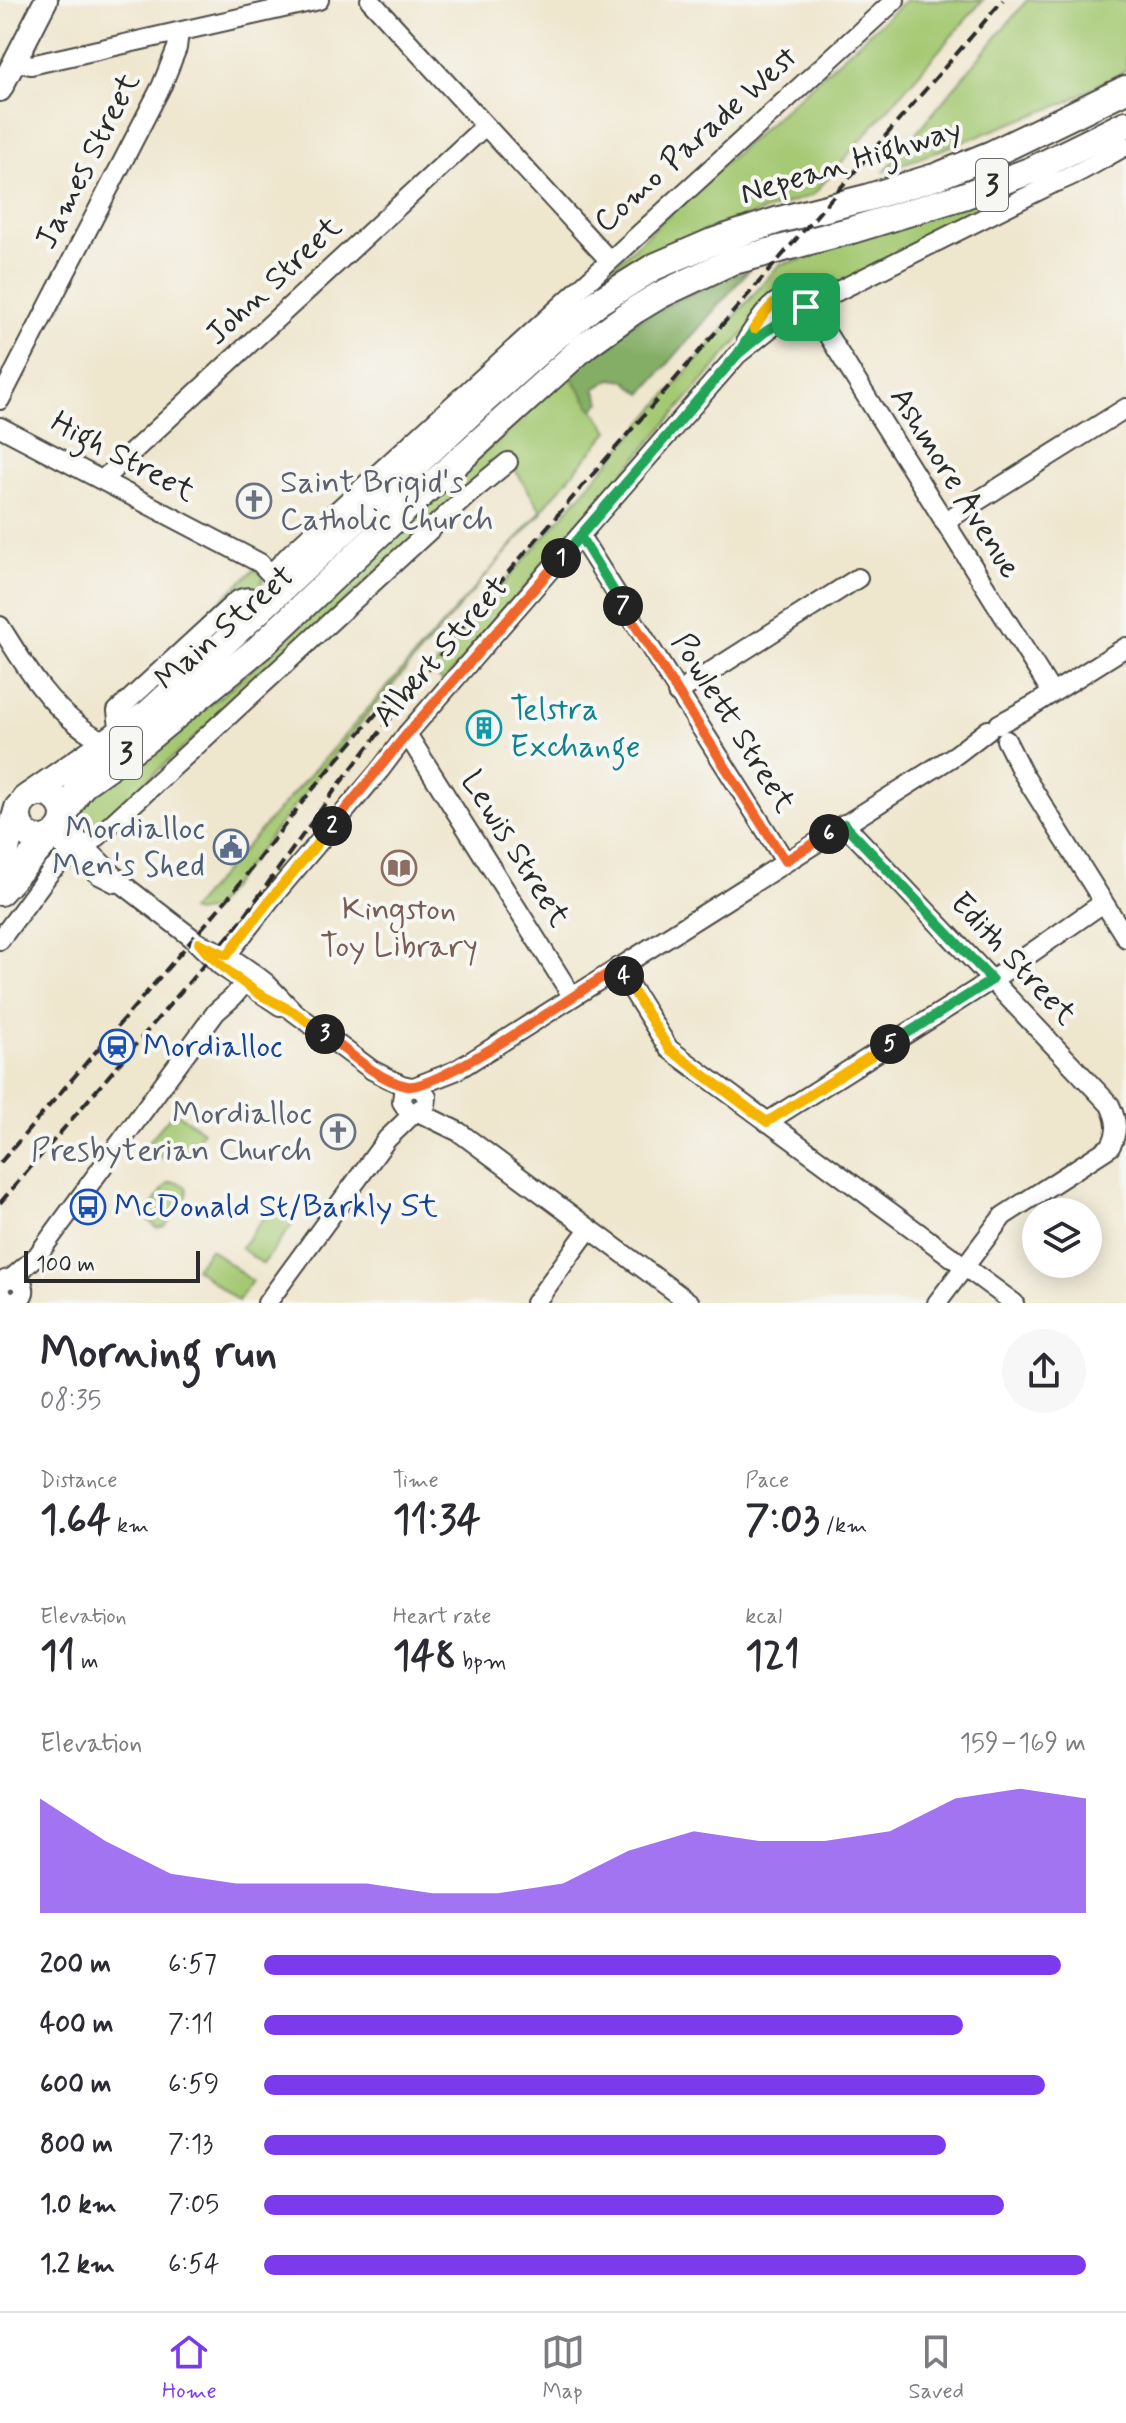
<!DOCTYPE html>
<html lang="en">
<head>
<meta charset="utf-8">
<style>
  body { margin:0; font-family:Mynerve,sans-serif; background:#f7f7f7; color:#2b2b33; height:100vh; display:flex; flex-direction:column; font-size:30px; white-space:nowrap }
  * { box-sizing:border-box; margin:0 }
  p { font-size:26px; color:#7c7c81 }
  .icon { flex:none; width:44px; height:44px; fill:none; stroke:currentColor; stroke-width:2; stroke-linecap:round; stroke-linejoin:round }
  .map { position:relative; height:1303px; overflow:hidden }
  .details { display:flex; flex-direction:column; background:#fff; flex:1 }
  .details>* { flex:none }
  .fabs { position:absolute; left:1022px; top:1198px; display:grid; gap:16px }
  .fabs a { display:grid; place-items:center; width:80px; height:80px; border-radius:50%; background:#fff; box-shadow:0 4px 20px #0003; font-size:40px }
  .scale { position:absolute; left:24px; bottom:20px; width:176px; box-sizing:border-box; padding-left:8px; border:4px solid #2b2b2b; border-top:0; font-size:22px; line-height:28px; white-space:nowrap; color:#2b2b2b; -webkit-text-stroke:6px #f6f6f2; paint-order:stroke }
  .pin { position:absolute; display:grid; place-items:center; width:68px; height:68px; color:#fff; margin:-34px; border-radius:16px; box-shadow:0 4px 12px #0006 }
  .km { position:absolute; width:40px; height:40px; margin:-20px; border-radius:50%; background:#222; color:#fff; font-size:22px; line-height:40px; text-align:center }
  .round { display:grid; place-items:center; flex:none; width:84px; height:84px; border-radius:42px; background:#f7f7f7 }
  .head { display:flex; align-items:center; justify-content:space-between; height:136px; padding:0 40px }
  h1 { font-size:44px; font-weight:800; line-height:60px }
  .metrics { display:grid; grid-template-columns:repeat(3,1fr); gap:12px; height:136px; padding:8px 40px }
  .metrics div { display:grid; align-content:center }
  .metrics b { font-size:40px; font-weight:800 }
  .metrics small { font-size:22px; font-weight:400 }
  .metrics p { font-size:22px }
  .chart { height:224px; padding:16px 40px }
  .chart p { display:flex; justify-content:space-between }
  .chart svg { width:100%; height:144px; margin-top:8px; fill:#7c3aed; opacity:.7 }
  ul { padding:0 40px; list-style:none; font-size:26px }
  li { display:grid; grid-template-columns:128px 96px 1fr; align-items:center; height:60px }
  li i { height:20px; border-radius:10px; background:#7c3aed }
  .menu { display:flex; justify-content:space-around; align-items:center; height:112px; border-top:2px solid #e1e1e2; background:#fff; font-size:22px; color:#7c7c81 }
  .menu a { display:grid; justify-items:center; gap:4px }
  .menu .current { color:#7c3aed }
  .map>svg:first-child { display:block }
  .green { fill:#a5c973; stroke:#687a4f; stroke-width:2 }
  .forest { fill:#84ad65; stroke:#586c48; stroke-width:2 }
  .lines { fill:none; stroke-linecap:round; stroke-linejoin:round }
  .minor-casing { stroke:#484743; stroke-width:22 }
  .major-casing { stroke:#484743; stroke-width:26 }
  .highway-casing { stroke:#484743; stroke-width:30 }
  .minor { stroke:#fff; stroke-width:18 }
  .major { stroke:#fff; stroke-width:22 }
  .highway { stroke:#fff; stroke-width:26 }
  .rail { stroke:#2b2b2b; stroke-width:4; stroke-dasharray:12 6; stroke-linecap:butt }
  .split-1-casing { stroke:#fff; stroke-width:16 }
  .split-2-casing { stroke:#fff; stroke-width:16 }
  .split-3-casing { stroke:#fff; stroke-width:16 }
  .split-4-casing { stroke:#fff; stroke-width:16 }
  .split-5-casing { stroke:#fff; stroke-width:16 }
  .split-6-casing { stroke:#fff; stroke-width:16 }
  .split-7-casing { stroke:#fff; stroke-width:16 }
  .split-8-casing { stroke:#fff; stroke-width:16 }
  .split-9-casing { stroke:#fff; stroke-width:16 }
  .split-1 { stroke:#22a559; stroke-width:10 }
  .split-2 { stroke:#f0652b; stroke-width:10 }
  .split-3 { stroke:#f5b400; stroke-width:10 }
  .split-4 { stroke:#f0652b; stroke-width:10 }
  .split-5 { stroke:#f5b400; stroke-width:10 }
  .split-6 { stroke:#22a559; stroke-width:10 }
  .split-7 { stroke:#f0652b; stroke-width:10 }
  .split-8 { stroke:#22a559; stroke-width:10 }
  .split-9 { stroke:#f5b400; stroke-width:10 }
  .labels { text-anchor:middle; dominant-baseline:central; stroke-width:8; stroke-linejoin:round; paint-order:stroke }
  .shield { fill:#f6f6f2; stroke:#686867; stroke-width:2 }
  .shield-label { font-size:30px; font-weight:bold; fill:#2b2b2b }
  .street-label { font-size:32px; fill:#2b2b2b; stroke:#f6f6f2 }
  .worship-label { font-size:32px; fill:#5b616d; stroke:#f6f6f2; text-anchor:start }
  .culture-label { font-size:32px; fill:#0d838f; stroke:#f6f6f2; text-anchor:start }
  .service-label { font-size:32px; fill:#4e5e75; stroke:#f6f6f2; text-anchor:end }
  .education-label { font-size:32px; fill:#785e54; stroke:#f6f6f2 }
  .transit-label { font-size:32px; fill:#164399; stroke:#f6f6f2; text-anchor:start }
</style>
</head>
<body>
<div class="map">
<svg width="1126" height="1303" viewBox="0 0 1126 1303">
  <rect width="100%" height="100%" fill="#f6f6f2"/>
  <filter id="ink" filterUnits="userSpaceOnUse"><feTurbulence type="fractalNoise" baseFrequency=".0125" numOctaves="2"/><feDisplacementMap in="SourceGraphic" scale="16" xChannelSelector="R" yChannelSelector="G"/><feConvolveMatrix kernelMatrix="1 2 1 2 8 2 1 2 1" color-interpolation-filters="sRGB"/></filter>
  <filter id="wash" filterUnits="userSpaceOnUse"><feTurbulence type="fractalNoise" baseFrequency=".006" numOctaves="4" result="noise"/><feDisplacementMap in="SourceGraphic" scale="32" xChannelSelector="R" yChannelSelector="G"/><feGaussianBlur stdDeviation="1.8" result="paint"/><feColorMatrix in="noise" values="0 0 0 0 0 0 0 0 0 0 0 0 0 0 0 0 0 1.4 0 .05"/><feComposite in="paint" operator="in"/></filter>
  <g filter="url(#wash)">
    <rect width="100%" height="100%" fill="#efe6ce"/>
    <!-- green -->
    <g class="green">
      <polygon points="906,0 983,0 813,195 704,231 636,266 568,309 697,188"/>
      <polygon points="1027,0 1126,0 1126,70 1065,103 885,171"/>
      <polygon points="1044,178 936,231 818,296 810,295 806,292 746,331 443,682 431,671 480,611 780,264 802,260 807,251"/>
      <polygon points="569,373 609,431 347,739 212,910 195,913 190,910 542,512 505,454 93,830 88,831 80,829 75,820 95,786 222,695 267,656"/>
      <polygon points="255,569 264,575 261,588 211,613 208,612"/>
      <polygon points="174,1111 203,1131 190,1151 166,1161 147,1144"/>
      <path d="M171,1182C206,1184 175,1214 165,1226L157,1228L147,1219V1211L167,1184Z"/>
      <polygon points="273,1205 295,1221 263,1264 241,1248"/>
      <polygon points="210,1249 252,1281 238,1301 195,1268"/>
    </g>
    <!-- forest -->
    <polygon class="forest" points="748,271 642,394 626,381 611,379 595,389 601,402 593,410 569,373 636,321 722,278"/>
  </g>
  <g filter="url(#ink)">
    <g class="lines">
      <!-- minor casing -->
      <g class="minor-casing">
        <g id="minor">
          <polyline points="370,0 609,260"/>
          <polyline points="15,61 31,65 319,0"/>
          <path d="M747,339C759,321 771,298 794,294L803,300L808,311L819,321L1052,693"/>
          <polyline points="0,400 162,85 177,48 179,32"/>
          <polyline points="0,427 260,563 279,583"/>
          <polyline points="102,480 485,126"/>
          <polyline points="944,522 1126,408"/>
          <polyline points="580,536 785,861"/>
          <polyline points="271,574 290,554 895,0"/>
          <path d="M0,626C24,664 45,701 82,728C91,734 98,740 110,741"/>
          <polyline points="677,693 858,578"/>
          <polyline points="999,724 1032,706 1126,647"/>
          <path d="M120,734L117,711L235,602C247,593 254,598 265,605"/>
          <polyline points="407,734 572,996"/>
          <polyline points="1006,740 1022,772 1126,938"/>
          <polyline points="64,817 79,841 125,886 191,937 221,966 280,1006"/>
          <path d="M844,824L1110,1105C1117,1120 1119,1132 1110,1147L1003,1216L937,1303"/>
          <polyline points="51,837 99,875 115,883"/>
          <polyline points="0,940 51,871 59,864 79,854 469,494 508,462"/>
          <polyline points="199,943 227,955 253,973 266,983 294,1012 372,1070 402,1085 421,1089 427,1097 426,1105 415,1112 408,1111 402,1102 403,1093 411,1087"/>
          <path d="M227,955L269,901L380,770L407,734L737,355L772,327L806,307L1054,183C1080,174 1101,159 1126,146"/>
          <polyline points="618,967 669,1049 1014,1303"/>
          <polyline points="414,1087 455,1071 470,1062 957,754 988,730"/>
          <polyline points="418,1112 459,1132 690,1303"/>
          <polyline points="767,1122 998,976 1103,903"/>
          <polyline points="12,1278 37,1256 216,1012 233,997 253,973"/>
          <path d="M0,1286L5,1280L12,1278L22,1282C28,1294 20,1303 8,1302L0,1294"/>
          <polyline points="267,1303 387,1139 415,1112"/>
          <polyline points="535,1303 589,1229"/>
        </g>
      </g>
      <!-- major casing -->
      <g class="major-casing">
        <polyline id="major" points="0,90 46,0"/>
      </g>
      <!-- highway casing -->
      <g class="highway-casing">
        <g id="highway">
          <circle cx="41" cy="816" r="23"/>
          <polyline points="25,799 149,713 479,405 548,343 598,302 654,267 712,242 779,220 866,198 938,176 992,154 1126,89"/>
          <polyline points="64,815 78,791 86,782 146,740 260,647 403,511 586,345 635,310 660,295 730,262 852,230 963,196 1032,170 1126,124"/>
          <polyline points="0,870 18,808"/>
          <polyline points="0,892 49,838"/>
        </g>
      </g>
      <!-- minor -->
      <use href="#minor" class="minor"/>
      <!-- major -->
      <use href="#major" class="major"/>
      <!-- highway -->
      <use href="#highway" class="highway"/>
      <!-- rail -->
      <g class="rail">
        <polyline points="0,1163 234,891 307,796 392,695"/>
        <polyline points="0,1203 238,925 337,787 472,614 1003,0"/>
      </g>
    </g>
  </g>
  <g class="lines" filter="url(#ink)">
    <!-- split-1 casing -->
    <g class="split-1-casing">
      <polyline id="split-1" points="561,558 737,355 765,332 806,307"/>
    </g>
    <!-- split-2 casing -->
    <g class="split-2-casing">
      <polyline id="split-2" points="332,826 407,734 561,558"/>
    </g>
    <!-- split-3 casing -->
    <g class="split-3-casing">
      <polyline id="split-3" points="325,1034 294,1012 259,994 234,976 208,954 199,943 227,955 269,901 332,826"/>
    </g>
    <!-- split-4 casing -->
    <g class="split-4-casing">
      <path id="split-4" d="M325,1034C347,1051 379,1081 407,1086C436,1092 585,988 618,967L624,976"/>
    </g>
    <!-- split-5 casing -->
    <g class="split-5-casing">
      <polyline id="split-5" points="624,976 669,1049 767,1122 890,1044"/>
    </g>
    <!-- split-6 casing -->
    <g class="split-6-casing">
      <polyline id="split-6" points="829,834 844,824 992,980 890,1044"/>
    </g>
    <!-- split-7 casing -->
    <g class="split-7-casing">
      <polyline id="split-7" points="623,606 785,861 829,834"/>
    </g>
    <!-- split-8 casing -->
    <g class="split-8-casing">
      <polyline id="split-8" points="623,606 580,536 737,355 754,329"/>
    </g>
    <!-- split-9 casing -->
    <g class="split-9-casing">
      <path id="split-9" d="M754,329C764,313 776,295 796,295L806,307"/>
    </g>
    <!-- split-1 -->
    <use href="#split-1" class="split-1"/>
    <!-- split-2 -->
    <use href="#split-2" class="split-2"/>
    <!-- split-3 -->
    <use href="#split-3" class="split-3"/>
    <!-- split-4 -->
    <use href="#split-4" class="split-4"/>
    <!-- split-5 -->
    <use href="#split-5" class="split-5"/>
    <!-- split-6 -->
    <use href="#split-6" class="split-6"/>
    <!-- split-7 -->
    <use href="#split-7" class="split-7"/>
    <!-- split-8 -->
    <use href="#split-8" class="split-8"/>
    <!-- split-9 -->
    <use href="#split-9" class="split-9"/>
  </g>
  <!-- icons -->
  <defs>
    <g id="church-ring" transform="scale(1.8)"><circle r="9.5" fill="#f6f6f2" stroke="#6b7280" stroke-width="1.5"/><path d="M-1.2-6h2.4v3.5h3.3v2.4h-3.3V6h-2.4V-.1h-3.3v-2.4h3.3Z" fill="#6b7280"/></g>
    <g id="building-ring" transform="scale(1.8)"><circle r="9.5" fill="#f6f6f2" stroke="#0f9aa8" stroke-width="1.5"/><path d="M-4-6H4V6H1V3H-1V6H-4ZM-2.5-4.3h1.7v1.8h-1.7ZM.8-4.3h1.7v1.8H.8ZM-2.5-1h1.7V.8h-1.7ZM.8-1h1.7V.8H.8Z" fill="#0f9aa8"/></g>
    <g id="civic-ring" transform="scale(1.8)"><circle r="9.5" fill="#f6f6f2" stroke="#5c6f8a" stroke-width="1.5"/><path d="M-.6-6.5H3V-4.5H.6V-3L4-1V1h2V6H-6V1h2V-1L-.6-3ZM-1.2 2.5V6h2.4V2.5Z" fill="#5c6f8a"/></g>
    <g id="library-ring" transform="scale(1.8)"><circle r="9.5" fill="#f6f6f2" stroke="#8d6e63" stroke-width="1.5"/><path d="M-6-4Q-3-5.5-.7-3.5V5Q-3 3-6 4ZM6-4Q3-5.5 .7-3.5V5Q3 3 6 4Z" fill="#8d6e63"/></g>
    <g id="station-ring" transform="scale(1.8)"><circle r="9.5" fill="#f6f6f2" stroke="#1a4fb4" stroke-width="1.5"/><path d="M-3-6H3Q5-6 5-4V2Q5 4 3 4L4.5 6H3L1.5 4h-3L-3 6H-4.5L-3 4Q-5 4-5 2V-4Q-5-6-3-6ZM-3.5-4v3h7v-3ZM-3.5 1v1.5H-2V1ZM2 1v1.5H3.5V1Z" fill="#1a4fb4"/></g>
    <g id="bus-ring" transform="scale(1.8)"><circle r="9.5" fill="#f6f6f2" stroke="#1a4fb4" stroke-width="1.5"/><path d="M-5-6H5V4H4V6H2V4H-2V6H-4V4H-5ZM-3.5-4V0h7V-4ZM-3.5 1.2v1.5H-2V1.2ZM2 1.2v1.5H3.5V1.2Z" fill="#1a4fb4"/></g>
  </defs>
  <g fill-rule="evenodd">
    <use href="#church-ring" x="254" y="501"/>
    <use href="#building-ring" x="484" y="728"/>
    <use href="#civic-ring" x="231" y="847"/>
    <use href="#library-ring" x="399" y="868"/>
    <use href="#station-ring" x="117" y="1047"/>
    <use href="#church-ring" x="338" y="1132"/>
    <use href="#bus-ring" x="88" y="1207"/>
  </g>
  <g class="labels">
    <!-- shield labels -->
    <g class="shield">
      <rect x="976" y="159" width="32" height="52" rx="6"/>
      <rect x="110" y="727" width="32" height="52" rx="6"/>
    </g>
    <g class="shield-label">
      <text x="992" y="185">3</text>
      <text x="126" y="753">3</text>
    </g>
    <!-- street labels -->
    <g class="street-label">
      <text transform="translate(696 140) rotate(-42)">Como Parade West</text>
      <text transform="translate(88 161) rotate(-63)">James Street</text>
      <text transform="translate(851 162) rotate(-17)">Nepean Highway</text>
      <text transform="translate(274 281) rotate(-43)">John Street</text>
      <text transform="translate(123 457) rotate(28)">High Street</text>
      <text transform="translate(955 483) rotate(58)">Ashmore Avenue</text>
      <text transform="translate(225 628) rotate(-41)">Main Street</text>
      <text transform="translate(441 652) rotate(-49)">Albert Street</text>
      <text transform="translate(733 723) rotate(58)">Powlett Street</text>
      <text transform="translate(515 849) rotate(58)">Lewis Street</text>
      <text transform="translate(1013 959) rotate(47)">Edith Street</text>
    </g>
    <!-- worship labels -->
    <g class="worship-label">
      <text x="280" y="483">Saint Brigid's<tspan x="280" dy="37">Catholic Church</tspan></text>
      <text x="312" y="1114" text-anchor="end">Mordialloc<tspan x="312" dy="37">Presbyterian Church</tspan></text>
    </g>
    <!-- culture labels -->
    <g class="culture-label">
      <text x="510" y="710">Telstra<tspan x="510" dy="37">Exchange</tspan></text>
    </g>
    <!-- service labels -->
    <g class="service-label">
      <text x="205" y="829">Mordialloc<tspan x="205" dy="37">Men's Shed</tspan></text>
    </g>
    <!-- education labels -->
    <g class="education-label">
      <text x="399" y="910">Kingston<tspan x="399" dy="37">Toy Library</tspan></text>
    </g>
    <!-- transit labels -->
    <g class="transit-label">
      <text x="143" y="1047">Mordialloc</text>
      <text x="114" y="1207">McDonald St/Barkly St</text>
    </g>
  </g>
</svg>
<div class="fabs">
<a><svg class="icon" aria-label="layers" viewBox="0 0 24 24"><path d="M12 4l9 5-9 5-9-5zM3 14l9 5 9-5"/></svg></a>
</div>
<div class="scale">100 m</div>
<div class="pin" style="left:806px;top:307px;background:#1e9e55"><svg class="icon" aria-label="arrive" viewBox="0 0 24 24"><path d="M6 21V4h12l-3 4 3 4H6"/></svg></div>
<b class="km" style="left:561px;top:558px">1</b>
<b class="km" style="left:332px;top:826px">2</b>
<b class="km" style="left:325px;top:1034px">3</b>
<b class="km" style="left:624px;top:976px">4</b>
<b class="km" style="left:890px;top:1044px">5</b>
<b class="km" style="left:829px;top:834px">6</b>
<b class="km" style="left:623px;top:606px">7</b>
</div>
<section class="details">
<div class="head"><div><h1>Morning run</h1><p>08:35</p></div><a class="round"><svg class="icon" aria-label="share" viewBox="0 0 24 24"><path d="M12 15V3M7 8l5-5 5 5M5 13v7h14v-7"/></svg></a></div>
<div class="metrics">
<div><p>Distance</p><b>1.64<small> km</small></b></div>
<div><p>Time</p><b>11:34</b></div>
<div><p>Pace</p><b>7:03<small> /km</small></b></div>
</div>
<div class="metrics">
<div><p>Elevation</p><b>11<small> m</small></b></div>
<div><p>Heart rate</p><b>148<small> bpm</small></b></div>
<div><p>kcal</p><b>121</b></div>
</div>
<div class="chart"><p><span>Elevation</span>159–169 m</p>
<svg viewBox="0 0 160 44" preserveAspectRatio="none"><path d="M0 44V9L10 22L20 32L30 35L40 35L50 35L60 38L70 38L80 35L90 25L100 19L110 22L120 22L130 19L140 9L150 6L160 9V44z"/></svg>
</div>
<ul>
<li><b>200 m</b>6:57<i style="width:97%"></i></li>
<li><b>400 m</b>7:11<i style="width:85%"></i></li>
<li><b>600 m</b>6:59<i style="width:95%"></i></li>
<li><b>800 m</b>7:13<i style="width:83%"></i></li>
<li><b>1.0 km</b>7:05<i style="width:90%"></i></li>
<li><b>1.2 km</b>6:54<i style="width:100%"></i></li>
</ul>
</section>
<nav class="menu">
<a class="current"><svg class="icon" aria-label="home" viewBox="0 0 24 24"><path d="M3 11l9-7 9 7M6 9v11h12V9"/></svg>Home</a>
<a><svg class="icon" aria-label="map" viewBox="0 0 24 24"><path d="M3 6l6-2 6 2 6-2v14l-6 2-6-2-6 2zM9 4v14M15 6v14"/></svg>Map</a>
<a><svg class="icon" aria-label="saved" viewBox="0 0 24 24"><path d="M7 4h10v16l-5-4-5 4z"/></svg>Saved</a>
</nav>
</body>
</html>
